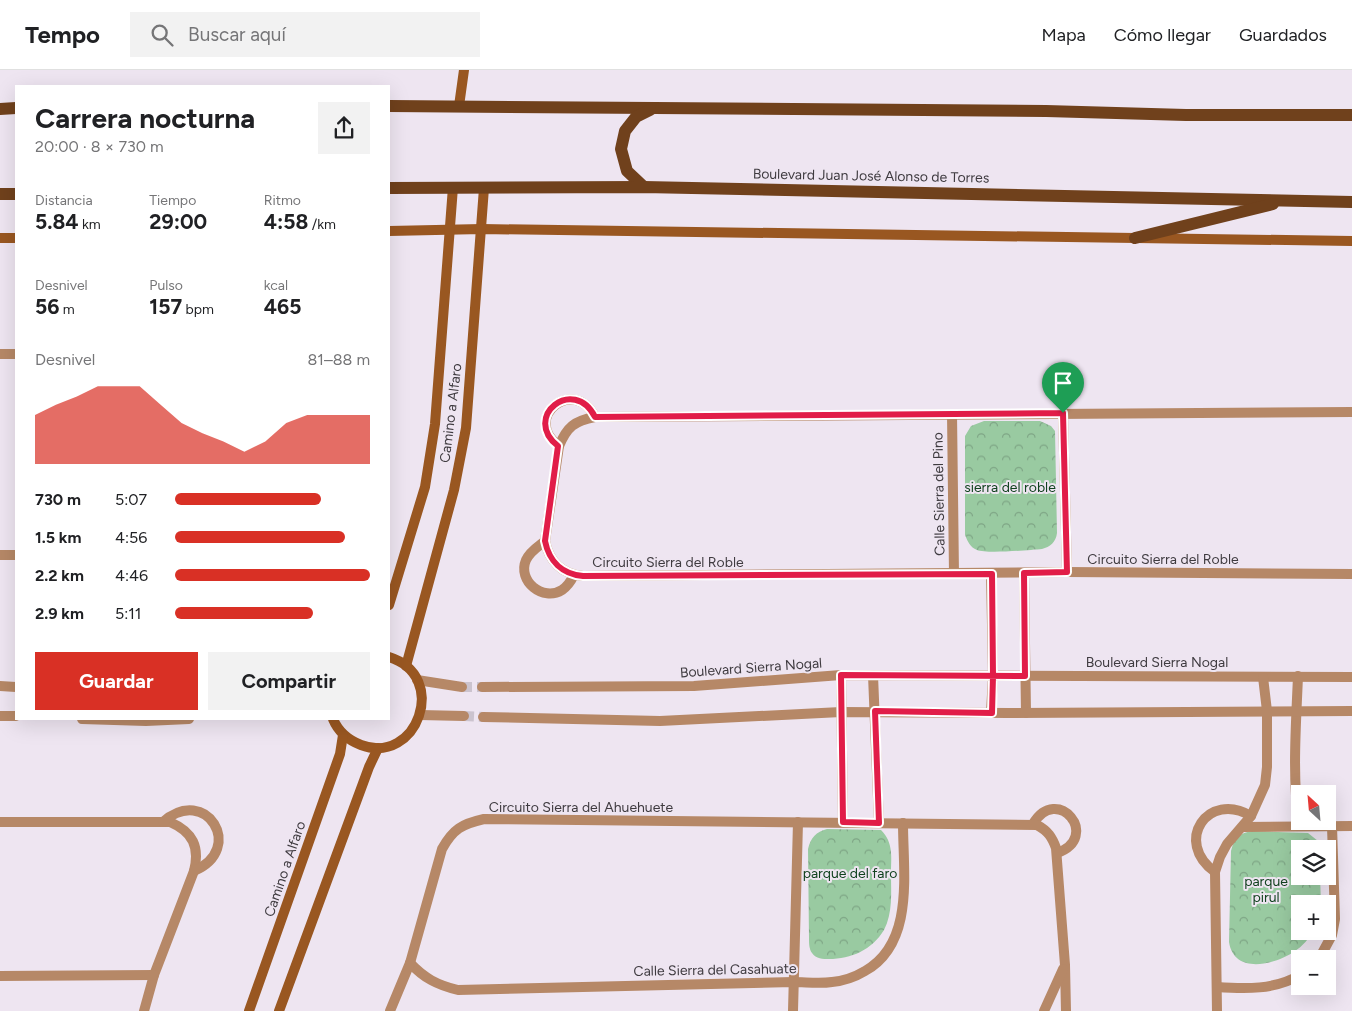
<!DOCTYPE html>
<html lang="es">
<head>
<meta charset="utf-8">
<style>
  body { margin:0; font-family:Figtree,sans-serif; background:#f2f2f2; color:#202124; height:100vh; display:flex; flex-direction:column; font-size:19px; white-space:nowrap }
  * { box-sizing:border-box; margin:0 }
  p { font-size:16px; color:#757577 }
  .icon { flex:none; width:28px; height:28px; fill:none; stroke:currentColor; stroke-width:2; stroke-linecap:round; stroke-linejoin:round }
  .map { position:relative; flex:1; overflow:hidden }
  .drawer { position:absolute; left:15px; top:15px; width:375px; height:635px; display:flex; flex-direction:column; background:#fff; border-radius:0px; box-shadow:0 5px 20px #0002 }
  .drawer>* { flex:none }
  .needle { width:32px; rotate:334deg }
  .tools { position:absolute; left:1291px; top:715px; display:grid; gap:10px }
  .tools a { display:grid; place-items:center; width:45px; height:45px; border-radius:0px; background:#fff; box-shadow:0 5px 20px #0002; font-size:25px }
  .pin { position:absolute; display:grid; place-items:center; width:42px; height:42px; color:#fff; margin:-51px -21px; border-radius:50% 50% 50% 0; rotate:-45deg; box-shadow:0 0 5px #0007 }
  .pin .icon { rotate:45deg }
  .round { display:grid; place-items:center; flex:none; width:52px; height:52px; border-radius:0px; background:#f2f2f2 }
  .overview { display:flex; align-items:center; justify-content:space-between; height:85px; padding:0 20px }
  h1 { font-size:28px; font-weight:700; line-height:38px }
  .figures { display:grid; grid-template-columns:repeat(3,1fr); gap:8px; height:85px; padding:5px 20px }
  .figures div { display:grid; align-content:center }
  .figures b { font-size:21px; font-weight:700 }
  .figures small { font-size:14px; font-weight:400 }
  .figures p { font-size:14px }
  .chart { height:140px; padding:10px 20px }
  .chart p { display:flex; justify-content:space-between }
  .chart svg { width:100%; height:90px; margin-top:5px; fill:#d93025; opacity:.7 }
  .button { display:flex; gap:10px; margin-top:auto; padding:10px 20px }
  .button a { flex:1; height:58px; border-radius:0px; background:#d93025; color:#fff; font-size:20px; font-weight:700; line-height:58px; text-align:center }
  .button a+a { background:#f2f2f2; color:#202124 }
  ul { padding:0 20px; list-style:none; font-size:16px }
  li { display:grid; grid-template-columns:80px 60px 1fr; align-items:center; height:38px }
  li i { height:12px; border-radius:6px; background:#d93025 }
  header { display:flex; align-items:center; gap:30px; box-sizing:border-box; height:70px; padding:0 25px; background:#fff; border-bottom:1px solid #e0e0e0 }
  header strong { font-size:24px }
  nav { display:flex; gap:28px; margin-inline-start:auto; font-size:18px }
  .search { width:350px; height:45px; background:#f2f2f2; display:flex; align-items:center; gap:12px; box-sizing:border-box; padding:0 18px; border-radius:0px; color:#757577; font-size:19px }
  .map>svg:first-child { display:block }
  .forest { fill:url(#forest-crowns) }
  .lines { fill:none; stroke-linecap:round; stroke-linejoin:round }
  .street-tunnel { stroke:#cbc3ce; stroke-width:10; stroke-dasharray:10 5; stroke-linecap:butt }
  .street { stroke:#b68867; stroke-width:10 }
  .secondary { stroke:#995721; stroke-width:10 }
  .primary { stroke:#70411c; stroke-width:12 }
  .route-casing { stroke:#fff; stroke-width:10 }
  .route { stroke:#e11d48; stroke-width:6 }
  .labels { text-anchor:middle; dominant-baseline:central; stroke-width:4; stroke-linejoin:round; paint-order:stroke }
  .street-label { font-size:14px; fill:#3f3b40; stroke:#eee5f1 }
  .park-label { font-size:14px; fill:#11421f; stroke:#eee5f1 }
</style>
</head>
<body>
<header>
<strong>Tempo</strong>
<div class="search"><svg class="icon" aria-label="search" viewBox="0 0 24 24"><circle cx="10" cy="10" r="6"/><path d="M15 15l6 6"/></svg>Buscar aquí</div>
<nav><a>Mapa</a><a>Cómo llegar</a><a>Guardados</a></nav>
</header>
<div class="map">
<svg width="1352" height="941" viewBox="0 0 1352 941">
  <defs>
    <pattern id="forest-crowns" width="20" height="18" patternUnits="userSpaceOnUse" patternTransform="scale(1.25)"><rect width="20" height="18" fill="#99caa1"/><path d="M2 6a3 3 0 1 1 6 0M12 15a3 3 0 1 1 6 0" fill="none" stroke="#7ea585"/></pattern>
  </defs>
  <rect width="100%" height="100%" fill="#eee5f1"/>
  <!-- forest -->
  <g class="forest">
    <path d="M984,351H1040L1051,356L1055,361L1057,463C1056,472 1050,477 1042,479C1029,480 987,484 977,480C970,477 968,472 965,465V366L971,356Z"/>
    <path d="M827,759L881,760C894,773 891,788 891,804C891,822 893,843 884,860C872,880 851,889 829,889C823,889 816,889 812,883C809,879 809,873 809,868L808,779C811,767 816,762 827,759Z"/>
    <path d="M1252,761L1308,763L1318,771L1320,779H1300V806H1320L1321,834H1300V861H1314C1308,869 1303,876 1295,881C1275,895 1234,905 1229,872L1231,781C1234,769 1239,763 1252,761Z"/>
  </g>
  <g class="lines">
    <!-- street-tunnel -->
    <g class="street-tunnel">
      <polyline points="462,617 482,617"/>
      <polyline points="464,646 483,647"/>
    </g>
    <!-- street -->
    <g class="street">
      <polyline points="0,284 16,284"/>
      <path d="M1352,342L595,347C574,351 567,357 559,376L545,471C549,491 562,504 583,506L1067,502L1352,504"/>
      <polyline points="1063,343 1067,502"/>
      <polyline points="952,344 954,504"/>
      <path d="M559,376C521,348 574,305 595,347"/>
      <path d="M545,471C539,476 530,481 526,490C517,511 543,532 562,520C568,516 571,511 574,505"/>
      <polyline points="0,485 16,485"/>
      <polyline points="991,503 993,606 991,643"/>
      <polyline points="1024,503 1026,643"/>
      <polyline points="841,605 843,752"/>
      <polyline points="873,605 879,753"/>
      <path d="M1298,606C1296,656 1292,706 1299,756"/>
      <polyline points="417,610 462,617"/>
      <polyline points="0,616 16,617"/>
      <polyline points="482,617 694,616 841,605 1352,607"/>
      <polyline points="420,645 464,646"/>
      <polyline points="0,646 16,646"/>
      <polyline points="483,647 660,651 841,642 1009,643 1352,641"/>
      <polyline points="82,649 146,651 189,649"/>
      <path d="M0,752H170C193,762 200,777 194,801L154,905L144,941"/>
      <path d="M163,752C206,714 246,779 194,801"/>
      <path d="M1033,754C1057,713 1102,767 1057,783"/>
      <polyline points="1243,757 1352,756"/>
      <path d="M1215,802C1173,772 1208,720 1251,746"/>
      <polyline points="1319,889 1332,865 1335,849 1332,756"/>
      <path d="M410,893C424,908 437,915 458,920L793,912C806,912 819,914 832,912C843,911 855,907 865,901C915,873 903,803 903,753"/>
      <polyline points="0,906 154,905"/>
      <path d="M1217,917C1245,919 1275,920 1300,905"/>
      <path d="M390,941L410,893L442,779C453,759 462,754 484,749L1037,755C1048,761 1052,767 1056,778L1065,895L1066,941"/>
      <polyline points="793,941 798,752"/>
      <polyline points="1044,941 1063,899"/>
      <polyline points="1217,941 1215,802 1220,787 1227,774 1251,746 1265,715 1267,697 1267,641 1263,607"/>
    </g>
    <!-- secondary -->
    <g class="secondary">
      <polyline points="459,36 464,0"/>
      <polyline points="389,161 482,159 1352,171"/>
      <polyline points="0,168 16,168"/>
      <polyline points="389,535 425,417 435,354 453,117"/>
      <polyline points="406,596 454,420 466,358 484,118"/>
      <path d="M333,649C338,661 348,670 361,675C417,696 450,606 389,587"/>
      <polyline points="249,941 340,684 343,665"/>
      <polyline points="279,941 369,697 378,678"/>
    </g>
    <!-- primary -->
    <g class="primary">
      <polyline points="389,36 1046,41 1186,45 1352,45"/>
      <polyline points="0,39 16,38"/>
      <polyline points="644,117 627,101 621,79 625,61 636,47 650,40"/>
      <polyline points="389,118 644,117 1352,132"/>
      <polyline points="0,124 16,124"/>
      <polyline points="1135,168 1273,134"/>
    </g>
  </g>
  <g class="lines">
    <!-- route casing -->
    <g class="route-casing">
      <path id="route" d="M1063,343L595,347C574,305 521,347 558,376L545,471C549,491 562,504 583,506L992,504L993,606L992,643L875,641L879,753L843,752L841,605C902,605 964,606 1025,606L1024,503L1067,502L1063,343"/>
    </g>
    <!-- route -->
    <use href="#route" class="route"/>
  </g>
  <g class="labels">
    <!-- street labels -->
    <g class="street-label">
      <text transform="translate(871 106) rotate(1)">Boulevard Juan José Alonso de Torres</text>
      <text transform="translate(451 343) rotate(-83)">Camino a Alfaro</text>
      <text transform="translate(939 424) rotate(-91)">Calle Sierra del Pino</text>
      <text x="1163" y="489">Circuito Sierra del Roble</text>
      <text x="668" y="492">Circuito Sierra del Roble</text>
      <text x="1157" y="592">Boulevard Sierra Nogal</text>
      <text transform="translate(751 598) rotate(-4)">Boulevard Sierra Nogal</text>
      <text x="581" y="737">Circuito Sierra del Ahuehuete</text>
      <text transform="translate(285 799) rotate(-71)">Camino a Alfaro</text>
      <text transform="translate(715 900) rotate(-1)">Calle Sierra del Casahuate</text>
    </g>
    <!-- park labels -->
    <g class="park-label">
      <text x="1010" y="417">sierra del roble</text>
      <text x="850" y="803">parque del faro</text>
      <text x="1266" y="811">parque<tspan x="1266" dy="16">pirul</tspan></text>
    </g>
  </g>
</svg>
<div class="tools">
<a><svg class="needle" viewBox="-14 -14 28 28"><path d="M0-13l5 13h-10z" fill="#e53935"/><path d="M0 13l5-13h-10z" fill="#757577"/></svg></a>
<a><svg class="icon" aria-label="layers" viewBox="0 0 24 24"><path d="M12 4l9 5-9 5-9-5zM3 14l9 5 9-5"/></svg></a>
<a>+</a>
<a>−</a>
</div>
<div class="pin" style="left:1063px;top:343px;background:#1e9e55"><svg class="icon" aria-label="arrive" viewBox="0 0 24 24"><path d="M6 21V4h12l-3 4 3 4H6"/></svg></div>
<section class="drawer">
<div class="overview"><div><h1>Carrera nocturna</h1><p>20:00 · 8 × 730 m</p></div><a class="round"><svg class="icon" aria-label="share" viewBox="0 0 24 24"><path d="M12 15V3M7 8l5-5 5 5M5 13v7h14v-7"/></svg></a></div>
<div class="figures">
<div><p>Distancia</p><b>5.84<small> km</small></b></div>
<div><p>Tiempo</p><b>29:00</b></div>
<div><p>Ritmo</p><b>4:58<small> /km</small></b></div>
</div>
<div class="figures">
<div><p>Desnivel</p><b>56<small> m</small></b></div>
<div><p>Pulso</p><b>157<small> bpm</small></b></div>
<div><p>kcal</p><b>465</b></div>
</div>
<div class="chart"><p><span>Desnivel</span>81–88 m</p>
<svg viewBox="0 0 160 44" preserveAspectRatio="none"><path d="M0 44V20L10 15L20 11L30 6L40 6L50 6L60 15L70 24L80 29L90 33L100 38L110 33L120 24L130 20L140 20L150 20L160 20V44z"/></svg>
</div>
<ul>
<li><b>730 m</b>5:07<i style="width:75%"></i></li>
<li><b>1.5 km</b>4:56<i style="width:87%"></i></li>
<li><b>2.2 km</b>4:46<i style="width:100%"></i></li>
<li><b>2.9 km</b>5:11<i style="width:71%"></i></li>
</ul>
<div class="button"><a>Guardar</a><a>Compartir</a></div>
</section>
</div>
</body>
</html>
